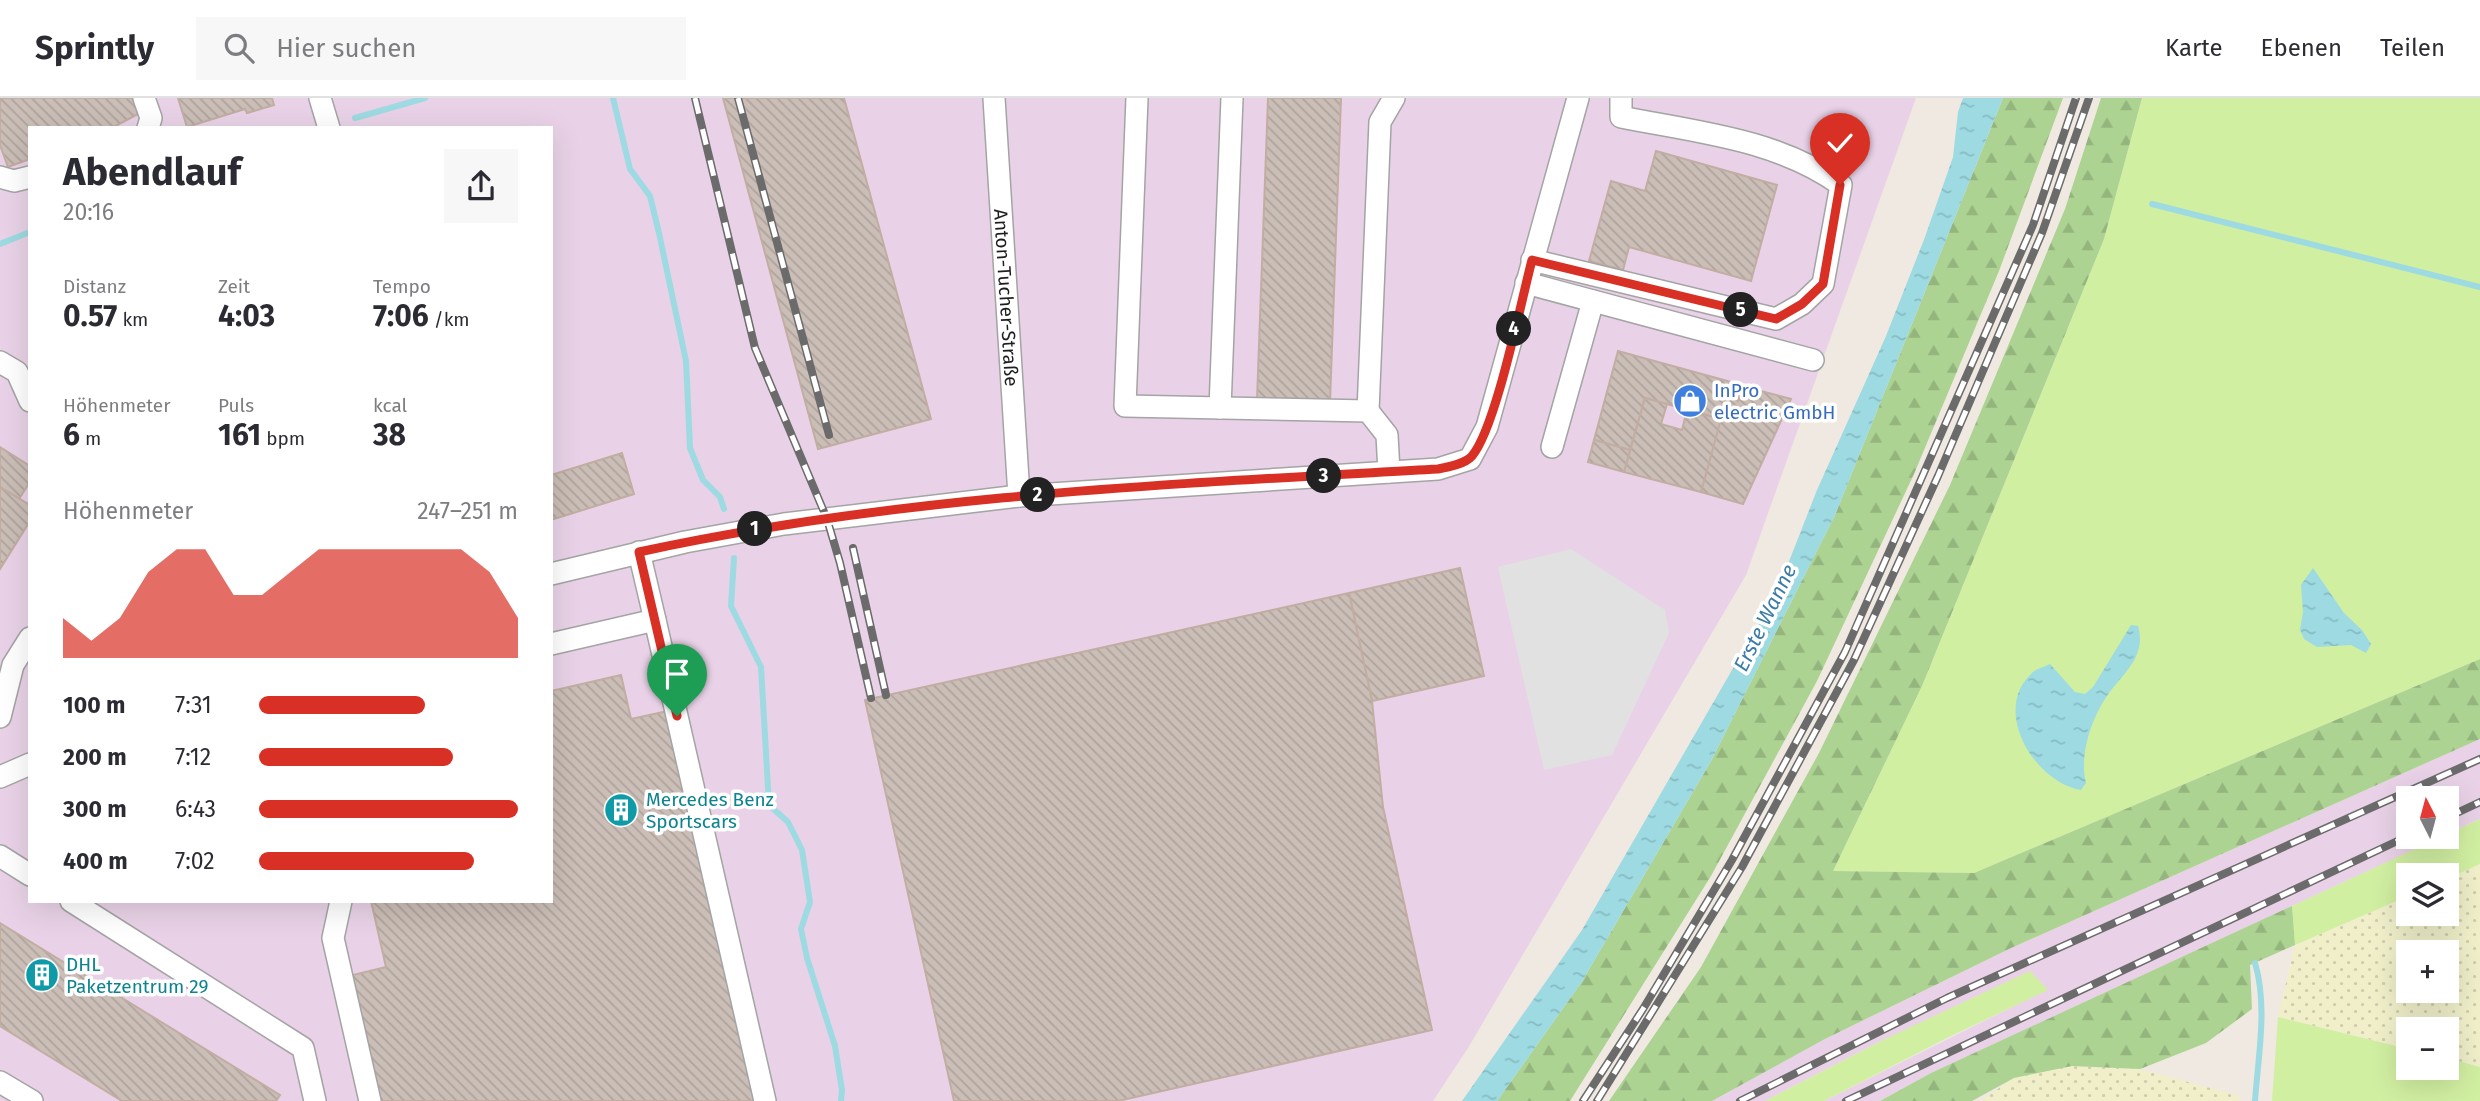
<!DOCTYPE html>
<html lang="de">
<head>
<meta charset="utf-8">
<style>
  body { margin:0; font-family:"Fira Sans",sans-serif; background:#f7f7f7; color:#2b2b33; height:100vh; display:flex; flex-direction:column; font-size:26px; white-space:nowrap }
  * { box-sizing:border-box; margin:0 }
  p { font-size:23px; color:#7c7c81 }
  .icon { flex:none; width:38px; height:38px; fill:none; stroke:currentColor; stroke-width:2; stroke-linecap:round; stroke-linejoin:round }
  .map { position:relative; flex:1; overflow:hidden }
  .details { position:absolute; left:28px; top:28px; width:525px; height:777px; display:flex; flex-direction:column; background:#fff; border-radius:0px; box-shadow:0 7px 28px #0002 }
  .details>* { flex:none }
  .needle { width:46px; rotate:354deg }
  .buttons { position:absolute; left:2396px; top:688px; display:grid; gap:14px }
  .buttons a { display:grid; place-items:center; width:63px; height:63px; border-radius:0px; background:#fff; box-shadow:0 7px 28px #0002; font-size:35px }
  .pin { position:absolute; display:grid; place-items:center; width:60px; height:60px; color:#fff; margin:-72px -30px; border-radius:50% 50% 50% 0; rotate:-45deg; box-shadow:0 0 7px #0007 }
  .pin .icon { rotate:45deg }
  .km { position:absolute; width:35px; height:35px; margin:-18px; border-radius:50%; background:#222; color:#fff; font-size:19px; line-height:35px; text-align:center }
  .round { display:grid; place-items:center; flex:none; width:74px; height:74px; border-radius:0px; background:#f7f7f7 }
  .head { display:flex; align-items:center; justify-content:space-between; height:119px; padding:0 35px }
  h1 { font-size:38px; font-weight:700; line-height:52px }
  .figures { display:grid; grid-template-columns:repeat(3,1fr); gap:10px; height:119px; padding:7px 35px }
  .figures div { display:grid; align-content:center }
  .figures b { font-size:30px; font-weight:700 }
  .figures small { font-size:19px; font-weight:400 }
  .figures p { font-size:19px }
  .chart { height:196px; padding:14px 35px }
  .chart p { display:flex; justify-content:space-between }
  .chart svg { width:100%; height:126px; margin-top:7px; fill:#d93025; opacity:.7 }
  ul { padding:0 35px; list-style:none; font-size:23px }
  li { display:grid; grid-template-columns:112px 84px 1fr; align-items:center; height:52px }
  li i { height:18px; border-radius:9px; background:#d93025 }
  header { display:flex; align-items:center; gap:42px; box-sizing:border-box; height:98px; padding:0 35px; background:#fff; border-bottom:2px solid #e1e1e2 }
  header strong { font-size:33px }
  nav { display:flex; gap:38px; margin-inline-start:auto; font-size:24px }
  .search { width:490px; height:63px; background:#f7f7f7; display:flex; align-items:center; gap:18px; box-sizing:border-box; padding:0 24px; border-radius:0px; color:#7c7c81; font-size:26px }
  .map>svg:first-child { display:block }
  .industrial { fill:#e9d2e7; fill-rule:evenodd }
  .farmland { fill:url(#farmland-dots); fill-rule:evenodd }
  .grass { fill:#d1efa1 }
  .forest { fill:url(#forest-firs) }
  .parking { fill:#e1e1e1 }
  .water { fill:url(#water-ripples) }
  .lines { fill:none; stroke-linecap:round; stroke-linejoin:round }
  .stream { stroke:#9ddae2; stroke-width:6 }
  .building { fill:url(#building-back-hatch); stroke:#c2ada2; stroke-width:2 }
  .minor-casing { stroke:#a4a4a4; stroke-width:24 }
  .minor { stroke:#fff; stroke-width:21 }
  .rail-casing { stroke:#6b6b6b; stroke-width:8 }
  .rail { stroke:#fff; stroke-width:5; stroke-dasharray:16; stroke-linecap:butt }
  .route-casing { stroke:#fff; stroke-width:14 }
  .route { stroke:#d93025; stroke-width:9 }
  .labels { text-anchor:middle; dominant-baseline:central; stroke-width:7; stroke-linejoin:round; paint-order:stroke }
  .street-label { font-size:19px; fill:#1d1d1d; stroke:#fff }
  .shop-label { font-size:19px; fill:#366cbe; stroke:#fff; text-anchor:start }
  .culture-label { font-size:19px; fill:#0d838f; stroke:#fff; text-anchor:start }
  .water-label { font-size:21px; font-style:italic; fill:#3b7ca6; stroke:#fff }
</style>
</head>
<body>
<header>
<strong>Sprintly</strong>
<div class="search"><svg class="icon" aria-label="search" viewBox="0 0 24 24"><circle cx="10" cy="10" r="6"/><path d="M15 15l6 6"/></svg>Hier suchen</div>
<nav><a>Karte</a><a>Ebenen</a><a>Teilen</a></nav>
</header>
<div class="map">
<svg width="2480" height="1003" viewBox="0 0 2480 1003">
  <defs>
    <pattern id="farmland-dots" width="8" height="8" patternUnits="userSpaceOnUse" patternTransform="scale(1.75)"><rect width="8" height="8" fill="#f0efca"/><path d="M2 2h.1M6 6h.1" fill="none" stroke="#cdccad" stroke-width="1.8" stroke-linecap="round"/></pattern>
    <pattern id="forest-firs" width="22" height="20" patternUnits="userSpaceOnUse" patternTransform="scale(1.75)"><rect width="22" height="20" fill="#acd392"/><path d="M5 1l3.5 6h-7zM16 11l3.5 6h-7z" fill="#94b57d"/></pattern>
    <pattern id="water-ripples" width="26" height="14" patternUnits="userSpaceOnUse" patternTransform="scale(1.75)"><rect width="26" height="14" fill="#9ddae2"/><path d="M2 4q2-2 4 0t4 0M15 11q2-2 4 0t4 0" fill="none" stroke="#87bbc1"/></pattern>
    <pattern id="building-back-hatch" width="6" height="6" patternUnits="userSpaceOnUse" patternTransform="scale(1.75)"><rect width="6" height="6" fill="#cbbeb7"/><path d="M-1 5l2 2M0 0l6 6M5-1l2 2" fill="none" stroke="#aea39d"/></pattern>
  </defs>
  <rect width="100%" height="100%" fill="#efe9e1"/>
  <!-- industrial -->
  <g class="industrial">
    <path d="M0,0H1916L1746,477L1468,950L1433,1003H0ZM30,30H551V803H30Z"/>
    <polygon points="2480,641 2480,721 2447,736 2446,700 2408,700 2408,738 2442,739 1931,975 1880,1003 1824,1003 2048,891 1885,941 1765,1003 1712,1003 1825,941 2009,851"/>
  </g>
  <!-- farmland -->
  <g class="farmland">
    <path d="M2480,766V969L2447,960L2446,931H2408V951L2278,919L2295,847L2408,798V816H2446L2447,781ZM2408,854H2446V892H2408Z"/>
    <polygon points="2072,968 2140,971 2240,998 2239,1003 1981,1003 2013,980"/>
  </g>
  <!-- grass -->
  <g class="grass">
    <polygon points="2142,0 2480,0 2480,561 1974,775 1833,773 1922,588 2104,141"/>
    <polygon points="2480,721 2480,766 2447,781 2446,777 2408,777 2408,798 2295,847 2292,808"/>
    <polygon points="2030,873 2048,892 1949,939 1824,1003 1765,1003 1885,941"/>
    <polygon points="2278,919 2408,951 2408,970 2446,970 2447,960 2480,969 2480,1003 2272,1003"/>
  </g>
  <!-- forest -->
  <g class="forest">
    <polygon points="2003,0 2063,0 1999,173 1914,376 1817,583 1711,778 1570,1003 1497,1003 1581,885 1711,663 1835,417"/>
    <polygon points="2101,0 2142,0 2104,141 1922,588 1833,773 1974,775 2480,561 2480,641 2009,851 1825,941 1712,1003 1609,1003 1701,869 1819,655 1950,387 2065,111"/>
    <polygon points="2292,808 2295,847 2250,867 2252,911 2206,945 2140,971 2072,968 2014,980 1972,1003 1880,1003 1931,975"/>
  </g>
  <!-- parking -->
  <polygon class="parking" points="1571,451 1665,512 1669,535 1612,657 1544,672 1498,469"/>
  <!-- water -->
  <g class="water">
    <polygon points="1963,0 2003,0 1835,417 1711,663 1581,885 1497,1003 1462,1003 1582,832 1777,494 1817,392 1886,238 1925,139 1953,59 1958,14"/>
    <polygon points="2313,470 2344,515 2362,532 2371,546 2366,555 2351,547 2317,549 2304,541 2300,532 2303,514 2301,487"/>
    <path d="M2131,527L2138,528C2147,559 2123,575 2107,598C2091,621 2079,658 2086,685L2081,692C2036,685 1991,614 2031,576C2035,571 2044,569 2050,566L2075,594L2085,596L2093,589Z"/>
  </g>
  <g class="lines">
    <!-- stream -->
    <g class="stream">
      <polyline points="613,0 630,71 650,98 659,135 686,263 690,350 703,382 720,399 724,411"/>
      <polyline points="355,20 425,0"/>
      <polyline points="2152,106 2480,189"/>
      <polyline points="0,146 30,134"/>
      <polyline points="734,460 731,508 761,569 769,707 788,724 802,752 810,804 801,831 807,860 835,948 842,992 841,1003"/>
      <path d="M2255,1003C2258,959 2268,908 2255,865"/>
    </g>
  </g>
  <!-- building -->
  <g class="building">
    <polygon points="0,0 132,0 138,16 112,30 30,30 30,61 8,69 0,47"/>
    <polygon points="178,0 272,0 274,7 247,15 245,11 187,29"/>
    <polygon points="723,0 844,0 931,321 818,351"/>
    <polygon points="1268,0 1341,0 1330,305 1257,302"/>
    <polygon points="1656,53 1777,87 1751,183 1629,149 1623,172 1589,163 1611,83 1645,93"/>
    <polygon points="1618,253 1731,284 1721,321 1645,300 1630,352 1594,342"/>
    <polygon points="1742,288 1791,301 1743,406 1701,394 1726,299 1738,303"/>
    <polygon points="1645,300 1667,306 1661,326 1682,332 1687,312 1721,321 1701,394 1624,374"/>
    <polygon points="1594,342 1630,352 1624,374 1588,364"/>
    <polygon points="0,349 30,368 30,384 19,401 0,389"/>
    <polygon points="622,355 634,396 551,422 551,377"/>
    <polygon points="0,389 30,407 30,423 0,471"/>
    <polygon points="1460,470 1484,578 1372,603 1349,495"/>
    <polygon points="1349,495 1372,603 1383,709 1432,932 1118,1003 954,1003 865,602"/>
    <polygon points="621,577 631,621 668,613 756,1003 377,1003 349,878 386,869 371,803 551,803 551,593"/>
    <polygon points="0,825 280,997 276,1003 122,1003 0,928"/>
  </g>
  <g class="lines">
    <!-- minor casing -->
    <g class="minor-casing">
      <g id="minor">
        <polyline points="144,0 151,20 148,30"/>
        <polyline points="320,0 329,30"/>
        <path id="s1" d="M994,0L1019,398"/>
        <polyline points="1137,0 1125,308 1368,313 1387,337 1389,374"/>
        <polyline points="0,79 14,83 30,79"/>
        <path d="M1532,162L1776,221L1802,206L1823,186L1841,87C1777,41 1696,34 1621,19V0"/>
        <polyline points="1526,185 1813,262"/>
        <polyline points="0,264 17,274 30,303"/>
        <polyline points="1220,310 1232,0"/>
        <polyline points="1368,313 1380,24 1394,0"/>
        <polyline points="1552,349 1593,203"/>
        <polyline points="551,476 685,444 784,426 1019,398 1438,371 1470,361 1487,329 1578,0"/>
        <polyline points="655,522 765,1003"/>
        <polyline points="551,546 655,522 639,454"/>
        <polyline points="0,619 13,567 30,540"/>
        <polyline points="0,679 30,666"/>
        <polyline points="0,758 30,777"/>
        <polyline points="71,803 303,950 315,1003"/>
        <polyline points="341,803 333,840 370,1003"/>
        <polyline points="0,984 32,1003"/>
      </g>
    </g>
    <!-- minor -->
    <use href="#minor" class="minor"/>
    <!-- rail casing -->
    <g class="rail-casing">
      <g id="rail">
        <polyline points="695,0 755,250 827,421 840,465 871,600"/>
        <polyline points="738,0 829,337"/>
        <polyline points="853,450 886,597"/>
        <polyline points="2446,720 2480,704"/>
        <polyline points="1583,1003 1643,911 1732,762 1845,554 2033,127 2076,0"/>
        <polyline points="1597,1003 1742,769 1854,562 1938,378 2042,135 2089,0"/>
        <polyline points="1740,1003 1947,900 2480,661"/>
        <polyline points="1846,1003 2408,738"/>
      </g>
    </g>
    <!-- rail -->
    <use href="#rail" class="rail"/>
  </g>
  <g class="lines">
    <!-- route casing -->
    <g class="route-casing">
      <path id="route" d="M677,618L639,454C901,397 1171,386 1438,371C1449,369 1465,366 1472,358C1496,330 1521,203 1532,162L1776,221L1802,206L1823,186L1840,87"/>
    </g>
    <!-- route -->
    <use href="#route" class="route"/>
  </g>
  <!-- icons -->
  <defs>
    <g id="shop-disc" transform="scale(1.75)"><circle r="9.5" fill="#3f7fe0" stroke="#fff"/><path d="M-5-2.5h2.3a2.7 3.5 0 0 1 5.4 0H5L5.5 6h-11ZM-1.5-2.5h3a1.5 2.3 0 0 0-3 0Z" fill="#fff"/></g>
    <g id="building-disc" transform="scale(1.75)"><circle r="9.5" fill="#0f9aa8" stroke="#fff"/><path d="M-4-6H4V6H1V3H-1V6H-4ZM-2.5-4.3h1.7v1.8h-1.7ZM.8-4.3h1.7v1.8H.8ZM-2.5-1h1.7V.8h-1.7ZM.8-1h1.7V.8H.8Z" fill="#fff"/></g>
  </defs>
  <g fill-rule="evenodd">
    <use href="#shop-disc" x="1690" y="303"/>
    <use href="#building-disc" x="621" y="712"/>
    <use href="#building-disc" x="42" y="877"/>
  </g>
  <g class="labels">
    <!-- street labels -->
    <g class="street-label">
      <text stroke="none"><textPath href="#s1" startOffset="200">Anton-Tucher-Straße</textPath></text>
    </g>
    <!-- shop labels -->
    <g class="shop-label">
      <text x="1714" y="292">InPro<tspan x="1714" dy="22">electric GmbH</tspan></text>
    </g>
    <!-- culture labels -->
    <g class="culture-label">
      <text x="646" y="701">Mercedes Benz<tspan x="646" dy="22">Sportscars</tspan></text>
      <text x="66" y="866">DHL<tspan x="66" dy="22">Paketzentrum 29</tspan></text>
    </g>
    <!-- water labels -->
    <g class="water-label">
      <text transform="translate(1765 520) rotate(-64)">Erste Wanne</text>
    </g>
  </g>
</svg>
<div class="buttons">
<a><svg class="needle" viewBox="-14 -14 28 28"><path d="M0-13l5 13h-10z" fill="#e53935"/><path d="M0 13l5-13h-10z" fill="#7c7c81"/></svg></a>
<a><svg class="icon" aria-label="layers" viewBox="0 0 24 24"><path d="M12 4l9 5-9 5-9-5zM3 14l9 5 9-5"/></svg></a>
<a>+</a>
<a>−</a>
</div>
<div class="pin" style="left:677px;top:618px;background:#1e9e55"><svg class="icon" aria-label="arrive" viewBox="0 0 24 24"><path d="M6 21V4h12l-3 4 3 4H6"/></svg></div>
<div class="pin" style="left:1840px;top:87px;background:#d93025"><svg class="icon" aria-label="check" viewBox="0 0 24 24"><path d="M5 12l5 5 9-10"/></svg></div>
<b class="km" style="left:755px;top:431px">1</b>
<b class="km" style="left:1038px;top:397px">2</b>
<b class="km" style="left:1324px;top:378px">3</b>
<b class="km" style="left:1514px;top:231px">4</b>
<b class="km" style="left:1741px;top:212px">5</b>
<section class="details">
<div class="head"><div><h1>Abendlauf</h1><p>20:16</p></div><a class="round"><svg class="icon" aria-label="share" viewBox="0 0 24 24"><path d="M12 15V3M7 8l5-5 5 5M5 13v7h14v-7"/></svg></a></div>
<div class="figures">
<div><p>Distanz</p><b>0.57<small> km</small></b></div>
<div><p>Zeit</p><b>4:03</b></div>
<div><p>Tempo</p><b>7:06<small> /km</small></b></div>
</div>
<div class="figures">
<div><p>Höhenmeter</p><b>6<small> m</small></b></div>
<div><p>Puls</p><b>161<small> bpm</small></b></div>
<div><p>kcal</p><b>38</b></div>
</div>
<div class="chart"><p><span>Höhenmeter</span>247–251 m</p>
<svg viewBox="0 0 160 44" preserveAspectRatio="none"><path d="M0 44V30L10 38L20 30L30 14L40 6L50 6L60 22L70 22L80 14L90 6L100 6L110 6L120 6L130 6L140 6L150 14L160 30V44z"/></svg>
</div>
<ul>
<li><b>100 m</b>7:31<i style="width:64%"></i></li>
<li><b>200 m</b>7:12<i style="width:75%"></i></li>
<li><b>300 m</b>6:43<i style="width:100%"></i></li>
<li><b>400 m</b>7:02<i style="width:83%"></i></li>
</ul>
</section>
</div>
</body>
</html>
